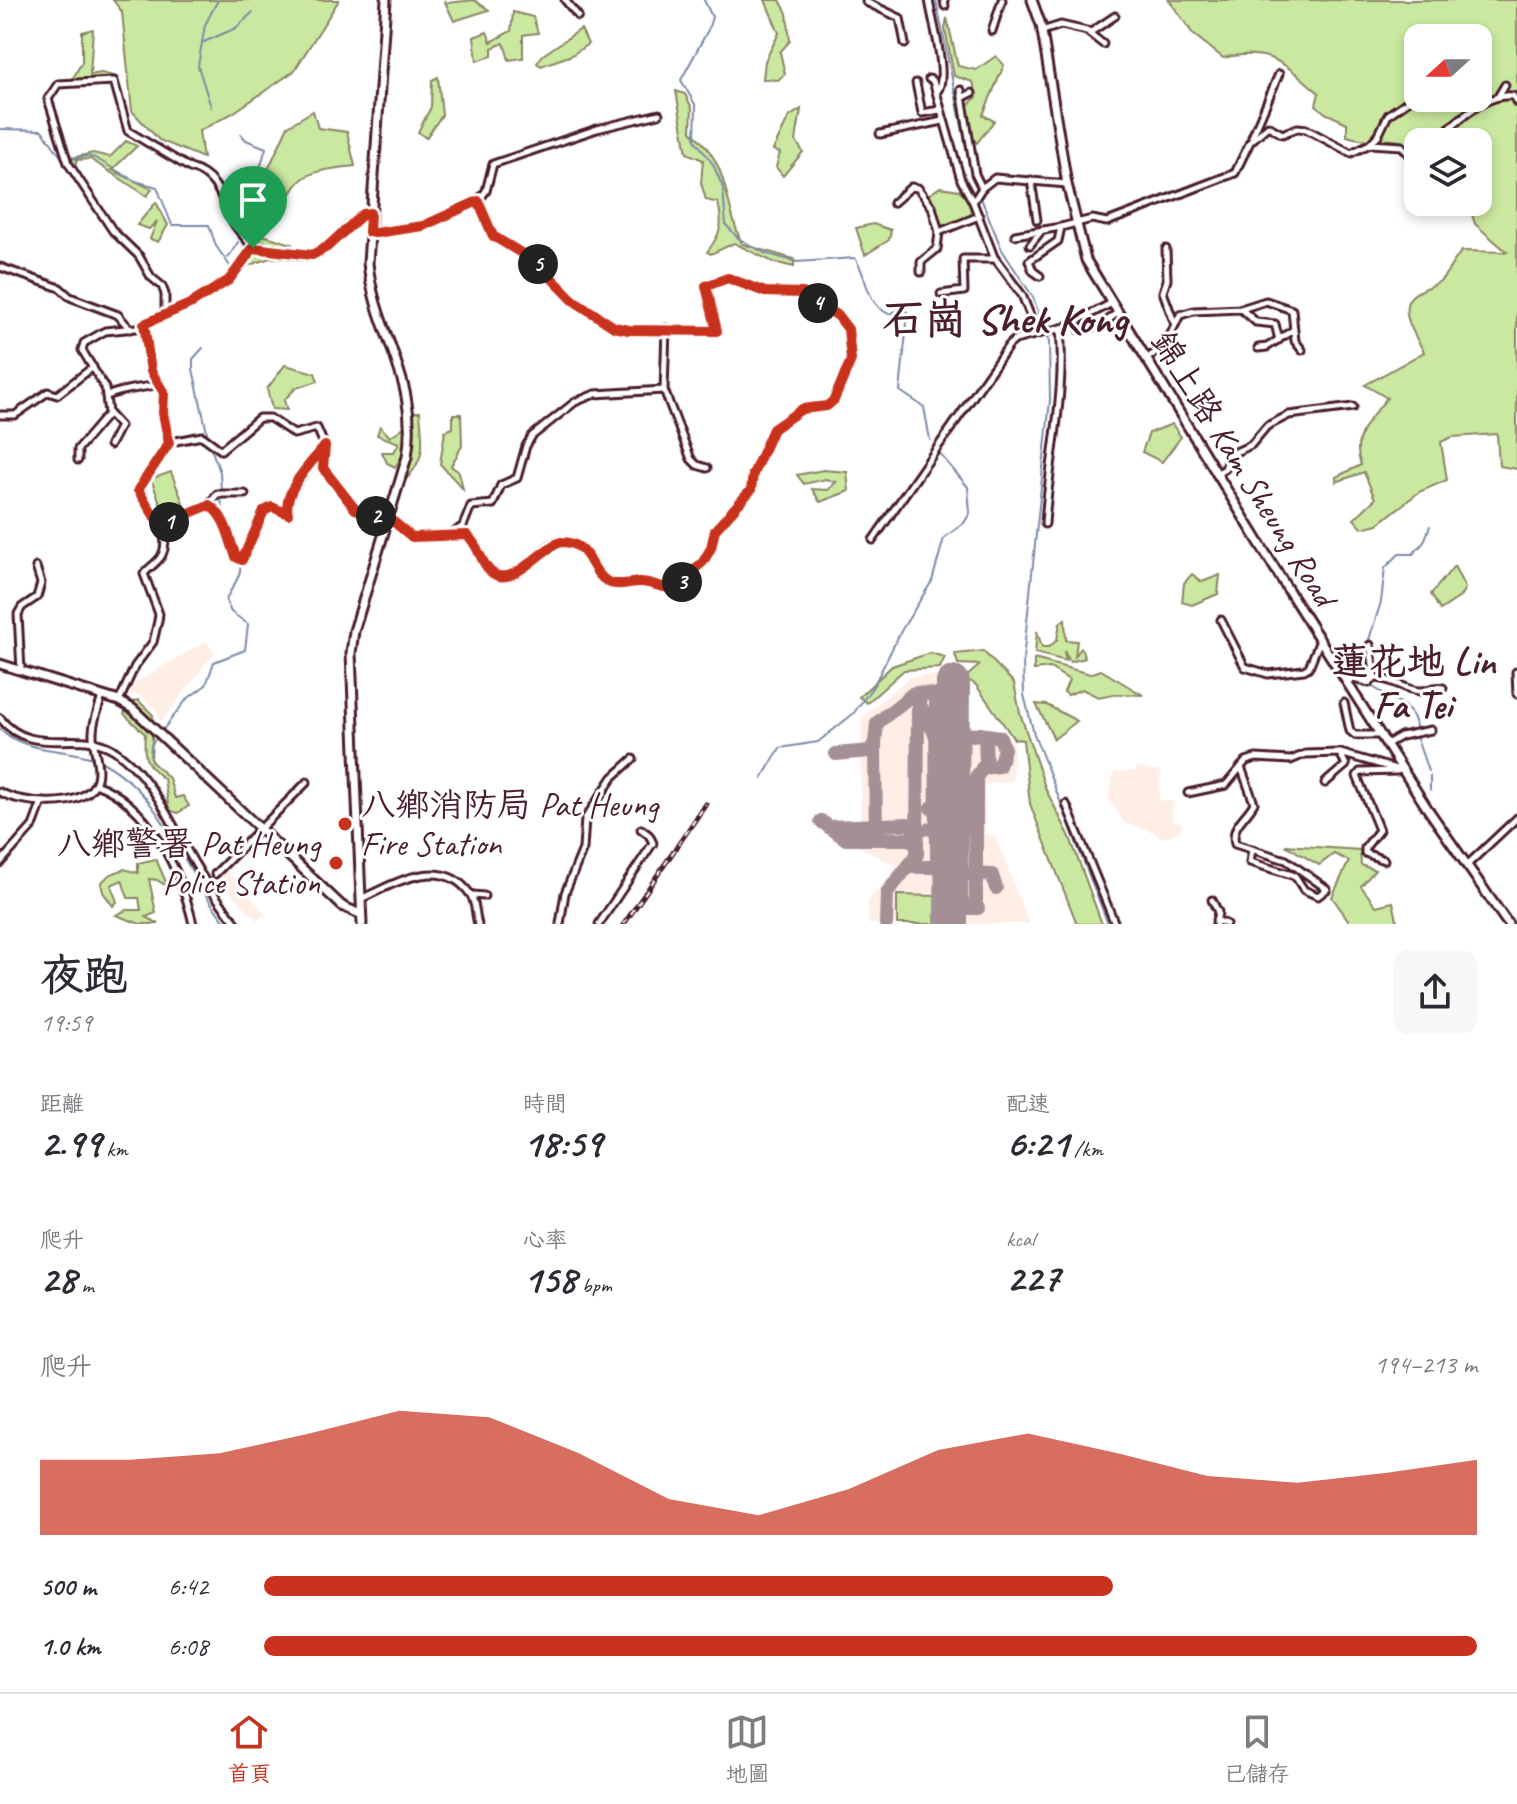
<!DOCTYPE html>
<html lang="zh-TW">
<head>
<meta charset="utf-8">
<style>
  body { margin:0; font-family:Caveat,"LXGW WenKai TC",sans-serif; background:#f7f7f7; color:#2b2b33; height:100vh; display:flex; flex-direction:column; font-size:30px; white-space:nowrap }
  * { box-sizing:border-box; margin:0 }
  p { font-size:26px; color:#7c7c81 }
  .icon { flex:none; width:44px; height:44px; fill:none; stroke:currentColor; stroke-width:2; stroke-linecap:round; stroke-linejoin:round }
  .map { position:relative; height:924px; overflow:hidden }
  .sheet { display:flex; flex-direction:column; background:#fff; flex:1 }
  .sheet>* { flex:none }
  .needle { width:52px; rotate:249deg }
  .controls { position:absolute; left:1404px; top:24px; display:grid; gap:16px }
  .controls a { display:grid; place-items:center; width:88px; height:88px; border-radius:16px; background:#fff; box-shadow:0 4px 12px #0003; font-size:40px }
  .pin { position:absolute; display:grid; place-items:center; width:68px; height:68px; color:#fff; margin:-82px -34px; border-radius:50% 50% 50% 0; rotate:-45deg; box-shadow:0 0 8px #0007 }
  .pin .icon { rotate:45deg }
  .km { position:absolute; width:40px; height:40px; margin:-20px; border-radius:50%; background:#222; color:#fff; font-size:22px; line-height:40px; text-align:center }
  .round { display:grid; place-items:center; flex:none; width:84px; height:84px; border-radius:16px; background:#f7f7f7 }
  .summary { display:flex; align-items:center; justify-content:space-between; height:136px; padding:0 40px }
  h1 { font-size:44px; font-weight:700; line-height:60px }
  .figures { display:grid; grid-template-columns:repeat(3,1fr); gap:12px; height:136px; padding:8px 40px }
  .figures div { display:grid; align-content:center }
  .figures b { font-size:40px; font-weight:700 }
  .figures small { font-size:22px; font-weight:400 }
  .figures p { font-size:22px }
  .chart { height:224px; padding:16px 40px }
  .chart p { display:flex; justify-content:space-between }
  .chart svg { width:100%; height:144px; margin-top:8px; fill:#c8321e; opacity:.7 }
  ul { padding:0 40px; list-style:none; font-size:26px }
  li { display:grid; grid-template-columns:128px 96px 1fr; align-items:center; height:60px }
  li i { height:20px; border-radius:10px; background:#c8321e }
  .tabs { display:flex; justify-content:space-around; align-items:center; height:112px; border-top:2px solid #e1e1e2; background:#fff; font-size:22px; color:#7c7c81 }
  .tabs a { display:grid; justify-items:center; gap:4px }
  .tabs .active { color:#c8321e }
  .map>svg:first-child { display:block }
  .built { fill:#feeee6 }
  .green { fill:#cae89f; stroke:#8a8465; stroke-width:2; fill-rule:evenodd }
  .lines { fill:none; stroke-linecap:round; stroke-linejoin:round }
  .stream { stroke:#7b8aa7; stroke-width:2 }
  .taxiway { stroke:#a48f95; stroke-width:14 }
  .runway { stroke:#a48f95; stroke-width:34 }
  .minor-casing { stroke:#4a1f2b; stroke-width:11 }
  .major-casing { stroke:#4a1f2b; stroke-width:13 }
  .minor { stroke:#fff; stroke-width:5 }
  .major { stroke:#fff; stroke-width:7 }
  .rail-casing { stroke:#4a1f2b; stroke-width:5 }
  .rail { stroke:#fff; stroke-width:2; stroke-dasharray:6; stroke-linecap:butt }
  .route-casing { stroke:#fff; stroke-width:16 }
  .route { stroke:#c8321e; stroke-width:10 }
  .poi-dot { fill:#c8321e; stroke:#fff; stroke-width:3 }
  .labels { text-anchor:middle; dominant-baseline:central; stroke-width:6; stroke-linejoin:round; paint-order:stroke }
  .street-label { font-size:34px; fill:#4a1f2b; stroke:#fff }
  .poi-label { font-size:34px; fill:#4a1f2b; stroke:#fff; text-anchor:start }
  .quarter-label { font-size:38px; font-weight:bold; fill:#4a1f2b; stroke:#fff }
  .district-label { font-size:42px; font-weight:bold; fill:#4a1f2b; stroke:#fff }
</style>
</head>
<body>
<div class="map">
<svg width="1517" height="924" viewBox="0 0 1517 924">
  <rect width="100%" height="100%" fill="#fff"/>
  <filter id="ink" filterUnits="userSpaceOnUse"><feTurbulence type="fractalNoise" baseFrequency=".0125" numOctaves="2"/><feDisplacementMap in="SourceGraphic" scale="16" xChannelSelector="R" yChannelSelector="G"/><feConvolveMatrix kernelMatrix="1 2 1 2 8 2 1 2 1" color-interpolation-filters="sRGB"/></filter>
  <g filter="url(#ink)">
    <!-- built -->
    <g class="built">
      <polygon points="206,641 215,652 161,722 155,709 139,695 128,694 135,683"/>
      <polygon points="940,675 939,894 896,894 895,924 868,924 868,901 897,867 860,847 862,718 909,677"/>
      <polygon points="967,728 1003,731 1014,744 1013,778 1010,782 984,784 985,834 995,836 1029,924 966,924"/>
      <polygon points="1137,767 1161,771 1159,800 1174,802 1171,820 1182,823 1179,833 1161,838 1154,832 1125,824 1108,799 1114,772 1136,771"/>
      <polygon points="226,870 266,914 257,920 217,878"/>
    </g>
    <!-- green -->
    <g class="green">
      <polygon points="113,0 339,0 294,71 233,113 199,131 203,158 159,140 132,111 122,12"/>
      <polygon points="444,0 447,3 474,0 489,10 454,21"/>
      <polygon points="765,0 780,0 787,13 790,41 780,52 785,74 778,80 763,79 765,61 779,33"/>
      <path d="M1169,0H1517V469L1499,466L1497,434L1452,437L1441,442L1447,480L1419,492L1378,524L1362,528L1354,519L1375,499L1364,472L1336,482V477L1361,465C1350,437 1370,419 1387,398L1365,385L1424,352C1417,338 1396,309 1413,295C1421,289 1432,287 1440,281C1447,275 1454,259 1462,251L1507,252L1475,224L1468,202H1478V142H1418V149C1388,131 1375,146 1347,136V123L1325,113L1316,105L1319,93C1285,64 1271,47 1223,58L1193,34ZM1418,38H1478V98H1418Z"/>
      <polygon points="513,12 533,17 538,33 523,35 523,58 509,60 504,43 492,48 492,56 477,61 474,37 487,32 491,42 511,31"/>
      <polygon points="947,18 958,66 976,70 996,56 1004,65 983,115 994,121 977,143 967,132 962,110 977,97 973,82 954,76 945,29"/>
      <polygon points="93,29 90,75 101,73 114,76 107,84 84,86 73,78 82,62 82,32"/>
      <polygon points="581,29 588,44 572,55 541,66 537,63 543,55"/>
      <polygon points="438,77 442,115 426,138 418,132 431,107 432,80"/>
      <path d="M676,91L685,94L692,108L691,131C732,167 722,199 742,244L794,259V267L773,262L734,243L711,254L707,252C720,235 724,225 718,203L706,200L701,183L703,160L687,153Z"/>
      <polygon points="801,109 796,141 803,152 783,176 776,167 780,153 773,150 789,117"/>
      <path d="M313,111L318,128L347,132L355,166C340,168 317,169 304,178C290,188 293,200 273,208L265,176L288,126Z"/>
      <polygon points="126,141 137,146 112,170 152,189 147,196 90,159 77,160 75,167 67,167 71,158 93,153 110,157"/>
      <polygon points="940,187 959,190 967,198 973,216 941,227 937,212 927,196"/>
      <polygon points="156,202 168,225 158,242 150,239 157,221 149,229 137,225"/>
      <polygon points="873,224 891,230 889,240 865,255 856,228"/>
      <polygon points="250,231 292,244 292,258 270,258 247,266 252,256 263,253 266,243 248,237"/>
      <polygon points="285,365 315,373 318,381 296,388 284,400 287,410 272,409 267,389"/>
      <path d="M406,412H420C423,448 427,458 401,485V458L395,467L387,463L382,452H394L399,443L377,435L380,426L390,437L404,427Z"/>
      <polygon points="453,414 461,414 462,446 451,466 459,472 463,489 440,464 445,431 453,428"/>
      <polygon points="1172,424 1181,437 1162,462 1142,452 1149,433"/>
      <polygon points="823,470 847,472 849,491 820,502 812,489 828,490 836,482 826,479 804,484 797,475"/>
      <polygon points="171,472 185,508 165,516 151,479"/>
      <polygon points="1454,566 1465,588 1460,597 1440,610 1431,594"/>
      <polygon points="1192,574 1202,582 1220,575 1218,594 1192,605 1182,602 1184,583"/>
      <polygon points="1065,619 1066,640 1077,641 1075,656 1081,648 1085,658 1070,662 1064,651 1066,661 1035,653 1037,631 1042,647 1049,647 1057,640 1060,623"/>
      <polygon points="983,651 1014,683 1020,713 1046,790 1069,835 1102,924 1077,924 1030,804 1023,740 1014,739 976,685 965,678 980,665 958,664 955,654"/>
      <polygon points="930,653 945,657 940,668 904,670 867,703 859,697 892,666"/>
      <polygon points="1034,659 1090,674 1101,670 1143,695 1114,694 1098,697 1082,689 1068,695 1064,692 1069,680 1050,668 1034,670"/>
      <path d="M138,700L153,715L151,761L169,778L175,798L183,796L189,806L178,813L169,810L164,779C145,765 143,757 145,734L124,714L130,703Z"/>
      <polygon points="1036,704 1047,705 1077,721 1054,739"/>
      <polygon points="1285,845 1360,850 1361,865 1375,870 1361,886 1376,906 1393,902 1398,924 1351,924 1332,897 1349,861 1334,854 1319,865"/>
      <polygon points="156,859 168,887 157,880 149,879 156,913 146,917 159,924 140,924 116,915 126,910 141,910 139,898 128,898 122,880 111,885 117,902 113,906 103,892 101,883 109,875 124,869 138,873 138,863"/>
      <polygon points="897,895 939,896 938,924 897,924"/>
    </g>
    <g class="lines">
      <!-- stream -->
      <g class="stream">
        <path d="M704,0L712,17L708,30L681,80L696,106L695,140L713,164L723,188L726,225L738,238L764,253L797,262L855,258C868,277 865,303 889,314L903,308L908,313L900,391L924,407L930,440"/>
        <polyline points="936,0 972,176 1002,250 1033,297 1049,342 1050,400 1023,660 1024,695 1034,734 1108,924"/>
        <polyline points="204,42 236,28 253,12"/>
        <polyline points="211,107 198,66 205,25 218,0"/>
        <polyline points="0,129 42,130 64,161 87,156 95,158 135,181 157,187 172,225 209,225 216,246 232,269 223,280"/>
        <polyline points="241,134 246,140 266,148 258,175 253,218"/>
        <polyline points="228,258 238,242"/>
        <polyline points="203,348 193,359 193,369 208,437"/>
        <polyline points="209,443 220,472 221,491"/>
        <polyline points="1367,681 1365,652 1381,602 1385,568 1399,554 1413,554 1424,542 1430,526"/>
        <path d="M1371,686C1388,697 1416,706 1416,728"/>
        <path d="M0,729C28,756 72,746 104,763C167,798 183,873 227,924"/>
        <polyline points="1416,736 1428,771"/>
        <path d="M150,756L151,745L187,699L206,685L214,662L245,650L248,624L231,612L226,601C229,590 238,582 240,571C245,535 221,527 221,497"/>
        <polyline points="1430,776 1430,790"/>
        <polyline points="762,778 780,748 818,742 853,714 874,685 901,631 932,581 944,538 964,523 970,513 968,487 939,453"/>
      </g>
      <!-- taxiway -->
      <g class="taxiway">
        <polyline points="980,734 1000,737 1004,749 999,766 982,768"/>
        <polyline points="875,742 876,839"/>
        <polyline points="940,747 952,773"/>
        <path d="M836,754L870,751L875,743L877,723L914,693L935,734C952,741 968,730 985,737L986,764L976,777V900L969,908"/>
        <polyline points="931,808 967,807 976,801"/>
        <polyline points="821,821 846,839 909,839 917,845"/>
        <polyline points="829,827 907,824 921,830"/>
        <polyline points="930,829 968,829 976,824"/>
        <polyline points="908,867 934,867 937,864 936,695 917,693"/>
        <polyline points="967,874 992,875 996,888"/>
        <polyline points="951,908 978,908"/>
        <polyline points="886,924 887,893 917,855 918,707"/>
      </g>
      <!-- runway -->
      <polyline class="runway" points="951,924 953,683"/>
      <!-- minor casing -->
      <g class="minor-casing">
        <g id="minor">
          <polyline points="565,0 578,16"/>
          <path d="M929,0C932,20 948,75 938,90"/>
          <polyline points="944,0 945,6"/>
          <polyline points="866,2 900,18 905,44"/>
          <polyline points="992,31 1002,0"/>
          <polyline points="1042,31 1061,25 1091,32 1115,16"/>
          <polyline points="1089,33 1103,44"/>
          <polyline points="929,79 933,81 961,180 973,202 994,257 1022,295 1030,315 1031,336"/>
          <polyline points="916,83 922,113 940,110"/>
          <polyline points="961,90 975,174 982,188 973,202"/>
          <polyline points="1499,95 1505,85"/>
          <polyline points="962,98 972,93"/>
          <polyline points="880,134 943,121"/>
          <polyline points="1252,137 1279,74"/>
          <path d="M1436,142L1437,138C1459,121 1484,93 1513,96L1517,103"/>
          <polyline points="1370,144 1379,134 1388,115 1418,94"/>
          <polyline points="1031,180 1037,220"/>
          <polyline points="982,188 995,178 1067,184"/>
          <polyline points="893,203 911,187 918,188 932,207 939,232"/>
          <polyline points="369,232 423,226 478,201 486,191 493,164 597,129 659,114"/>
          <polyline points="1015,235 1061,227"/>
          <polyline points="1030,245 1042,230"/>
          <polyline points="1166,249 1167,280 1163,292 1174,322"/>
          <polyline points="0,267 60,288 70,297 118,315 130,329"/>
          <polyline points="921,272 921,262 937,249 939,232 979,216"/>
          <polyline points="1040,276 1033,271 1029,261 1058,241 1061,227 1092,219 1107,222 1235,173 1250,142 1268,126 1282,134 1298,128 1306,129 1351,153 1370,144 1402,146 1409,155 1418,151"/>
          <polyline points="941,294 964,291 963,259 995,259"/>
          <polyline points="1241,309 1256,322 1275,324 1279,340"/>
          <path d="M165,315V294L162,286L151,277L139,256L113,231L68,163L48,99L58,84L114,81L128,131L190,168C215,175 221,195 230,216C234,227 246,238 253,248"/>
          <polyline points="144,324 151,371 164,393 163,413 169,443"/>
          <polyline points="666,328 664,390 691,459 697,465 707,468"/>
          <polyline points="1080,330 1102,325 1117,313"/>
          <polyline points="1258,348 1267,347 1293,330"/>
          <polyline points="1146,359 1165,346 1180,315 1194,311 1241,309 1266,301 1292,310 1295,341 1302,350"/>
          <path d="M107,396C124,388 141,389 159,384"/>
          <polyline points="0,415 15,415 48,392 57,395 93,367"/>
          <path d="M110,445L120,426L108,413L105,388L82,350L84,343L105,331L136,328L192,303L229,280L253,248C273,246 297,261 316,254C338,245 346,217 370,213"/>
          <polyline points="78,460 78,449 108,414"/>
          <polyline points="1216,474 1225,469 1229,455 1251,445 1267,426 1289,415 1353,407"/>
          <path d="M209,505C226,516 229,539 236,557L242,560L264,511L272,507L288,514L286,508L295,486L325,446"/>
          <path d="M1045,524C1049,458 1066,395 1060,329"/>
          <polyline points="160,525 209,505 217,494 245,494"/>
          <polyline points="451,535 463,526 471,506 493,504 501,485 517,478 526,446 532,436 575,402 595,394 664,390"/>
          <polyline points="873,540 1009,345 1015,340 1065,327 1112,303"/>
          <polyline points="1221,620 1245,667 1268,674 1304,670 1309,667 1320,640"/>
          <polyline points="1370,645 1375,678"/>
          <polyline points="21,670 18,614 22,607 37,597 41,583 36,567"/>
          <polyline points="1516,672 1517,694"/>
          <path d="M1347,681L1354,679L1369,683L1375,678C1391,678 1403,689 1419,691C1428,692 1433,685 1443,688"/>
          <path d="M119,701L135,666L153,642L158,621L159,614L144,574C149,567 158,563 162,555C174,530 144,509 138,488L171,442L202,436L221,450L259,418H270L294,434L317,428L326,449L323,468L355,509L394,522L412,537L467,535C482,547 482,574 502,577C528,580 543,532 572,543C592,551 594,573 610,583L642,582L672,588L703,562L711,548L715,530L751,490L753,474L773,429L802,409L827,406L834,400L851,360L848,329L838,316L803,293L765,292L728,278L706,286L717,331L629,330L614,327L570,297L536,262L493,236L478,201"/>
          <polyline points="1344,703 1350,731 1355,735 1380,735"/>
          <path d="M0,718C32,759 79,727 114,750C155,778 173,829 198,869C209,889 223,906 237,924"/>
          <polyline points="1387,744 1401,736 1431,730"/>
          <path d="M1241,767L1254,803C1247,817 1230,825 1235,844L1286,860L1327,889L1318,896L1304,890L1295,876L1250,862L1252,849"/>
          <polyline points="1325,783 1346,765 1340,753"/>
          <path d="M95,784C149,803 181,871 193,924"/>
          <path d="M0,792C21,804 81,810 95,784C103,770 92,748 93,733C93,720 99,708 102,696"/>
          <polyline points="1188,793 1226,785 1246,761 1256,758 1291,760 1305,754 1340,753 1403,771"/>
          <polyline points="1066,804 1115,924"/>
          <polyline points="1384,860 1365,853 1365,848 1379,830 1357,776 1360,772 1397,771"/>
          <polyline points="0,863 33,826 42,802"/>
          <polyline points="1466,866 1517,818"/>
          <polyline points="215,874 307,782"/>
          <polyline points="473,895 484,896"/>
          <path d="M361,899C393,884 442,854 470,894C476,901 475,915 478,924"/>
          <polyline points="1212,900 1218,912 1216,924"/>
          <polyline points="1216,920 1226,924"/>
          <polyline points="560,924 565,893 583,849 585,819 613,777 633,759"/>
          <polyline points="599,924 653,843 649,835 641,829"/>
        </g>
      </g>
      <!-- major casing -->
      <g class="major-casing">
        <g id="major">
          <polyline points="1032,0 1041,25 1067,184 1086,260 1285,585 1427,808 1508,924"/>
          <polyline points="0,664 119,701 133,709 342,906 360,914"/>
          <path d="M362,924L351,653L354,631L407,457C420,379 375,335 368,263L386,0"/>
        </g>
      </g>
      <!-- minor -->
      <use href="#minor" class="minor"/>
      <!-- major -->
      <use href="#major" class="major"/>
      <!-- rail casing -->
      <g class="rail-casing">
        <polyline id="rail" points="624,924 706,804"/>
      </g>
      <!-- rail -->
      <use href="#rail" class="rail"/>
    </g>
  </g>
  <g class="lines" filter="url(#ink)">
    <!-- route casing -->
    <g class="route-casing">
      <path id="route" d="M478,201L493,236L536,262L573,300L614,327L629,330L717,331L706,286L728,278L765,292L803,293L838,316L848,329L851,360L834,400L827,406L802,409L773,429L753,474L751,490L715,530L711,548L703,562L672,588C661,588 651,582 640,582C630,582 617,587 608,582C588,571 592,542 561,542C540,548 512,590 491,572C480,562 479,545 467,535L412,537L394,522L355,509L323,468L325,446C312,462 282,491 288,514L272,507L264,511L242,560L236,557C229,539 226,516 209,505L160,525L138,490L169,443L163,413L164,393L151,371L144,324L192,303L229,280L253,248L312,255L327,247L363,214L370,213L369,232L375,233L423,226Z"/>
    </g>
    <!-- route -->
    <use href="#route" class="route"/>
  </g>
  <!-- markers -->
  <g class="poi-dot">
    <circle cx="345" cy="824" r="8"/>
    <circle cx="336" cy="863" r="8"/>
  </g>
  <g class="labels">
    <!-- street labels -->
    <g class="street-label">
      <text transform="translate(1244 468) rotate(58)">錦上路 Kam Sheung Road</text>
    </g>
    <!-- poi labels -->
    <g class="poi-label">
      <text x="361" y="804">八鄉消防局 Pat Heung<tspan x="361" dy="39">Fire Station</tspan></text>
      <text x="320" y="843" text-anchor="end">八鄉警署 Pat Heung<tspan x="320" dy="39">Police Station</tspan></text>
    </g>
    <!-- quarter labels -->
    <g class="quarter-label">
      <text x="1413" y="661">蓮花地 Lin<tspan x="1413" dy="44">Fa Tei</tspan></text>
    </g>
    <!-- district labels -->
    <g class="district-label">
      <text x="1005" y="319">石崗 Shek Kong</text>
    </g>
  </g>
</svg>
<div class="controls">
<a><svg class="needle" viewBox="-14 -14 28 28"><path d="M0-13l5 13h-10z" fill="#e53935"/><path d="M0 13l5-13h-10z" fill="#7c7c81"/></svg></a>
<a><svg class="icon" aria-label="layers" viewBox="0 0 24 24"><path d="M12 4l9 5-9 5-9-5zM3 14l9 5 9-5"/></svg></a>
</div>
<div class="pin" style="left:253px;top:248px;background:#1e9e55"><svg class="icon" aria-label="arrive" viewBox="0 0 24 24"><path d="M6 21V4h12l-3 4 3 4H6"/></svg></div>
<b class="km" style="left:169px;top:522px">1</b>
<b class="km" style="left:376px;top:516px">2</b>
<b class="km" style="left:682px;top:582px">3</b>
<b class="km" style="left:818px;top:303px">4</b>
<b class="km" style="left:538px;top:264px">5</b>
</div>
<section class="sheet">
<div class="summary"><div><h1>夜跑</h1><p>19:59</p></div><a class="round"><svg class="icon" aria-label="share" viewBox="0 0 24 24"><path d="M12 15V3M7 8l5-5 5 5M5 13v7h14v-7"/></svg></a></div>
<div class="figures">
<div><p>距離</p><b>2.99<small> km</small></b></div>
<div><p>時間</p><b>18:59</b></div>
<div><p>配速</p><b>6:21<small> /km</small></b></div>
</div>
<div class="figures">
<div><p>爬升</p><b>28<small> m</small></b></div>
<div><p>心率</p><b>158<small> bpm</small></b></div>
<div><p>kcal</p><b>227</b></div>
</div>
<div class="chart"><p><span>爬升</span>194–213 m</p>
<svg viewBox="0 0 160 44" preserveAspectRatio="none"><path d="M0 44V21L10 21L20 19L30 13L40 6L50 8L60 19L70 33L80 38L90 30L100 18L110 13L120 19L130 26L140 28L150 25L160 21V44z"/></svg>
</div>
<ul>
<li><b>500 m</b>6:42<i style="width:70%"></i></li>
<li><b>1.0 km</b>6:08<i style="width:100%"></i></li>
</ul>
</section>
<nav class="tabs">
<a class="active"><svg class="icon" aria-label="home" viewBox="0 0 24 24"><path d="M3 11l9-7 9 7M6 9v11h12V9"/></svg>首頁</a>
<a><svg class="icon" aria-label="map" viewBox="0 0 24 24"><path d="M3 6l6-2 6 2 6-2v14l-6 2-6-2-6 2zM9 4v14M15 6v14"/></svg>地圖</a>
<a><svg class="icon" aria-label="saved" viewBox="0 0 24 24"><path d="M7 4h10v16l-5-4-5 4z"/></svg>已儲存</a>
</nav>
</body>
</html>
